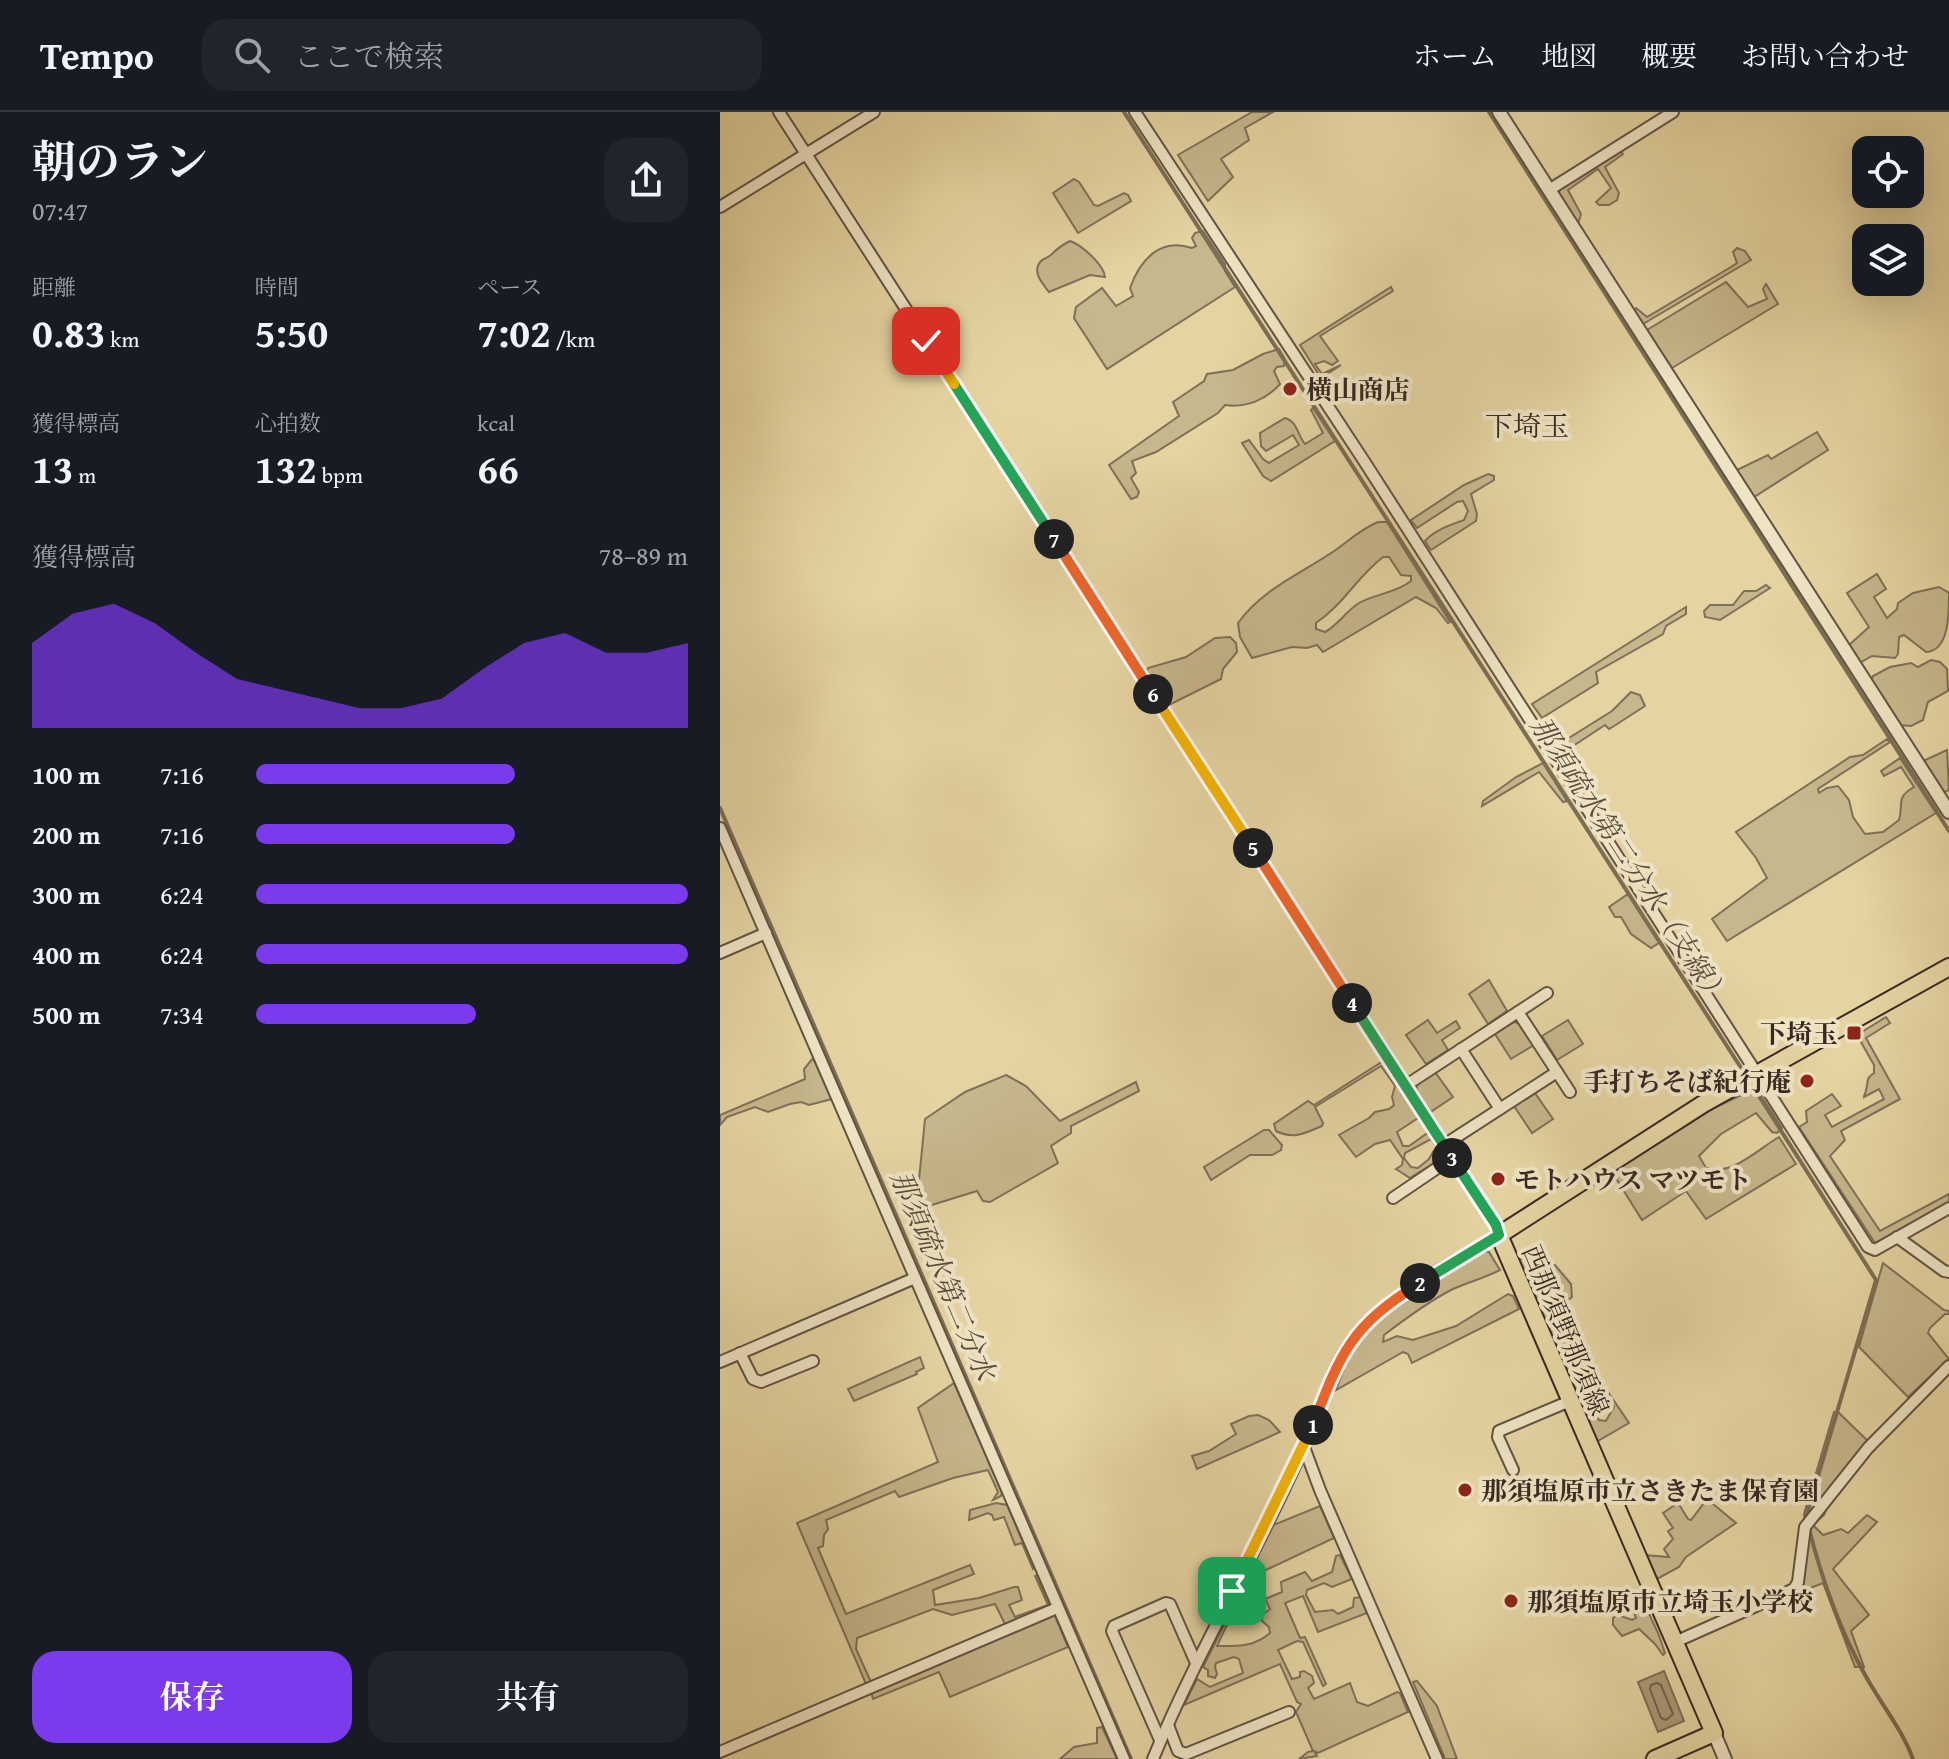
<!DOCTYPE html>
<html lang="ja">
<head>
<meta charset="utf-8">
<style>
  body { margin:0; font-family:"Gentium Book Plus","Noto Serif JP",serif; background:#20242c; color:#f1f3f6; height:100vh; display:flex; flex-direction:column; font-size:30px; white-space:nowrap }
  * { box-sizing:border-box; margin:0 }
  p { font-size:26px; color:#9ea1a6 }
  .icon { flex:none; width:44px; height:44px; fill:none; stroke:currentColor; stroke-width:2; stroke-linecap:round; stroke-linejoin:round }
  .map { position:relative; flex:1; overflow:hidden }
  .drawer { display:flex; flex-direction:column; background:#171b24; width:720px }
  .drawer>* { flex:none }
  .buttons { position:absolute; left:1132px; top:24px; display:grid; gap:16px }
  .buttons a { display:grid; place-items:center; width:72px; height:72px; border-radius:16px; background:#171b24; box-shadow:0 8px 32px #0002; font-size:40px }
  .pin { position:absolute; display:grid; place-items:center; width:68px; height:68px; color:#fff; margin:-34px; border-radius:16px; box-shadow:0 4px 12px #0006 }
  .km { position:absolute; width:40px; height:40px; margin:-20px; border-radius:50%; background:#222; color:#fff; font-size:22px; line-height:40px; text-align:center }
  .round { display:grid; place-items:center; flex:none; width:84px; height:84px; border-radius:24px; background:#20242c }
  .headline { display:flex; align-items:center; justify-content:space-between; height:136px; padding:0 32px }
  h1 { font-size:44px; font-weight:700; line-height:60px }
  .figures { display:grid; grid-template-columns:repeat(3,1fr); gap:12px; height:136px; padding:8px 32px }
  .figures div { display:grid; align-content:center }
  .figures b { font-size:40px; font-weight:700 }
  .figures small { font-size:22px; font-weight:400 }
  .figures p { font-size:22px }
  .chart { height:224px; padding:16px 32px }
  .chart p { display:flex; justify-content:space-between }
  .chart svg { width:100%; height:144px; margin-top:8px; fill:#7c3aed; opacity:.7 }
  .button { display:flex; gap:16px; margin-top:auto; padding:16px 32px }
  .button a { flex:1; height:92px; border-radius:24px; background:#7c3aed; color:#fff; font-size:32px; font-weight:700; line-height:92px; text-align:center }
  .button a+a { background:#20242c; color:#f1f3f6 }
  ul { padding:0 32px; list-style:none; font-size:26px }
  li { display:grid; grid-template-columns:128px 96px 1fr; align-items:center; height:60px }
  li i { height:20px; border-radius:10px; background:#7c3aed }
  header { display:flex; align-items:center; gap:48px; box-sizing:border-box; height:112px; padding:0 40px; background:#171b24; border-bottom:2px solid #363941 }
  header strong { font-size:38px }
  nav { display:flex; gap:44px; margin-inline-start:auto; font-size:28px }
  .search { width:560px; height:72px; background:#20242c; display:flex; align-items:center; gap:20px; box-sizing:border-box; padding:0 28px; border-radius:24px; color:#9ea1a6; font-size:30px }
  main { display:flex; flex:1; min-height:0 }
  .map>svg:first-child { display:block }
  .green { fill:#c7b78c; stroke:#7f7058; stroke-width:2; fill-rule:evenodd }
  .water { fill:#aa9a77; stroke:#7c6d55; stroke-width:2 }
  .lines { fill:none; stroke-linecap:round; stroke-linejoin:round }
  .shore { stroke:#70624d; stroke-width:2 }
  .stream { stroke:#7c6d55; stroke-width:4 }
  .minor-casing { stroke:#625443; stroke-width:14 }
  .tertiary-casing { stroke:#625443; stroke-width:16 }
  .primary-casing { stroke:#372923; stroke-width:20 }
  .minor { stroke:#eee3c3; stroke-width:10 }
  .tertiary { stroke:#eee3c3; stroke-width:12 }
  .primary { stroke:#e5d4a2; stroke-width:16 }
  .split-1-casing { stroke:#fff; stroke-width:16 }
  .split-2-casing { stroke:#fff; stroke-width:16 }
  .split-3-casing { stroke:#fff; stroke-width:16 }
  .split-4-casing { stroke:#fff; stroke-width:16 }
  .split-5-casing { stroke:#fff; stroke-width:16 }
  .split-6-casing { stroke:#fff; stroke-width:16 }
  .split-7-casing { stroke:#fff; stroke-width:16 }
  .split-8-casing { stroke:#fff; stroke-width:16 }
  .split-9-casing { stroke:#fff; stroke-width:16 }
  .split-1 { stroke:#f5b400; stroke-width:10 }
  .split-2 { stroke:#f0652b; stroke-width:10 }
  .split-3 { stroke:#22a559; stroke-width:10 }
  .split-4 { stroke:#22a559; stroke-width:10 }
  .split-5 { stroke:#f0652b; stroke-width:10 }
  .split-6 { stroke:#f5b400; stroke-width:10 }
  .split-7 { stroke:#f0652b; stroke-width:10 }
  .split-8 { stroke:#22a559; stroke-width:10 }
  .split-9 { stroke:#f5b400; stroke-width:10 }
  .poi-dot { fill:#8f2418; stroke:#eee3c3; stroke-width:3 }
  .labels { text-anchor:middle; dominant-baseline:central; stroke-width:8; stroke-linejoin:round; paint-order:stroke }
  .poi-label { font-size:26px; font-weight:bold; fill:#372923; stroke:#eee3c3; text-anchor:start }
  .street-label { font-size:26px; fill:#372923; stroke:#eee3c3 }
  .neighbourhood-label { font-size:28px; fill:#372923; stroke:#eee3c3 }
  .water-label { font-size:28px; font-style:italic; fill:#5a4b3c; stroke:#eee3c3 }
</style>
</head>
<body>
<header>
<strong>Tempo</strong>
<div class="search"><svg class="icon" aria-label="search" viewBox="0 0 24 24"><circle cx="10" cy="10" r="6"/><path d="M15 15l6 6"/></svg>ここで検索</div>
<nav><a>ホーム</a><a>地図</a><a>概要</a><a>お問い合わせ</a></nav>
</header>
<main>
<section class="drawer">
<div class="headline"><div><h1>朝のラン</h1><p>07:47</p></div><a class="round"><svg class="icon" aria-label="share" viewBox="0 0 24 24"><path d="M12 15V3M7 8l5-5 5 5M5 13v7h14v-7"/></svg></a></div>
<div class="figures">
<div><p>距離</p><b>0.83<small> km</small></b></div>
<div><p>時間</p><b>5:50</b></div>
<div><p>ペース</p><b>7:02<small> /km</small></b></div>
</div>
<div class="figures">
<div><p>獲得標高</p><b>13<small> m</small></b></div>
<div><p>心拍数</p><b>132<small> bpm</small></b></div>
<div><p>kcal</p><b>66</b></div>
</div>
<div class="chart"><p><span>獲得標高</span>78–89 m</p>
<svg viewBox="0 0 160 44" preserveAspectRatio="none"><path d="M0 44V18L10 9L20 6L30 12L40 21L50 29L60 32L70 35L80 38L90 38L100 35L110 26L120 18L130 15L140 21L150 21L160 18V44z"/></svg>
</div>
<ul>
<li><b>100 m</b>7:16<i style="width:60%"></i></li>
<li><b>200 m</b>7:16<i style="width:60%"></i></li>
<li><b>300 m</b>6:24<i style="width:100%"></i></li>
<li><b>400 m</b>6:24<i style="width:100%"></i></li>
<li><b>500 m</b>7:34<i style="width:51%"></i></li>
</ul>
<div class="button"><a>保存</a><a>共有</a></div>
</section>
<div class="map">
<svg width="1229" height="1647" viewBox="0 0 1229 1647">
  <rect width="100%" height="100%" fill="#e5d4a2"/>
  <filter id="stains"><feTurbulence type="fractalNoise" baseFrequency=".0025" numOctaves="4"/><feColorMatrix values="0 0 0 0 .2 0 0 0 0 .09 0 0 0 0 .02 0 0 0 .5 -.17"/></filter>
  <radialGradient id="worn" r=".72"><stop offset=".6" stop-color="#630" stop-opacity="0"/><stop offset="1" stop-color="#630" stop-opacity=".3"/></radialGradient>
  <!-- green -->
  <g class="green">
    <polygon points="532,0 553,0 525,16 529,28 501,47 513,65 488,89 458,43"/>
    <polygon points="900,38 903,42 885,55 899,81 897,88 889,93 879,93 876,90 891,76 878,57 848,78 861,102 858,112 838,81 840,77"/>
    <polygon points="354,67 359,70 374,93 378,94 404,81 408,83 411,89 358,121 333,81"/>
    <path d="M483,119L505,152V159L515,175L387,257L354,206L356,195L382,176L396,194L413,184L410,176C420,148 440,125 472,136L476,134L472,126L475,121Z"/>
    <path d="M350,129C362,133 384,153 385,165L370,163L329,180C323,172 311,160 321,149C324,146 330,145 333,141C339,135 342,133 350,129Z"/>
    <polygon points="1017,136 1025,139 1031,148 923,212 914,198 916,196 927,205 1011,155 1017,151 1013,140"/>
    <polygon points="1006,170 1028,195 1047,187 1043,177 1046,172 1058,192 952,256 927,218"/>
    <polygon points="671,175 673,179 600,224 618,249 612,253 604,249 595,252 602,262 621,253 601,266 580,233"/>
    <path d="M559,237L565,247L564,254L557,255L554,259L560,272C546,288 526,296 505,293L498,301L436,340L412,349L416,361L411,366L419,380L417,385L411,387L389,353L459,304L453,290L484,269L487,262L513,258L543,242Z"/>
    <path d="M593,296L615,329L551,369L543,364L522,331L529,328L543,347L549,351L579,333L573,323L546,339L541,334L540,321L565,306C577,309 578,324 585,332L603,321L591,298Z"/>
    <polygon points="1097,320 1108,338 1034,385 1017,358 1048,343 1051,347"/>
    <path d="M768,362L774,364V368L751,382L757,402L756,409L711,438L705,429C715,418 730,413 744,408L748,399L743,389L737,390L697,416L691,408L744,373Z"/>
    <path d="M658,410H667L730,510L728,511L716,496L696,485L603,540L597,533L587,536L572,535L532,546L520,525L518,511C543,476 583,461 617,437C631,427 641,417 658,410ZM663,445H669L681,463L691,464V469C676,481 655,482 639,491C626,499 618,513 605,520L596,517V511C624,492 636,466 663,445Z"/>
    <path d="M1157,462L1166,477L1154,485L1167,506L1177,497L1178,491L1193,481L1219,475L1229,481C1229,503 1229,539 1206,540L1184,523L1179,525L1178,542L1175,546L1152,544L1138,552L1128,534L1149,515L1127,481Z"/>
    <polygon points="1046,473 1050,476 1000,508 985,505 984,499 990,493 1013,493 1024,479 1036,479"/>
    <polygon points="966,495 966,502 946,514 943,522 876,560 878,571 822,606 812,592"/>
    <polygon points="510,525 516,531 517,540 503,557 501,567 447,594 425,562 428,556 466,545 495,526"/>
    <polygon points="1211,548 1220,550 1227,557 1228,579 1208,590 1203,608 1191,614 1180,613 1151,569 1153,564 1170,555 1191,551 1198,555"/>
    <polygon points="911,580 920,583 925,594 891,616 889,617 885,613 844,640 869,678 873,677 880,686 881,695 878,697 836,634 892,599"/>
    <path d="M1167,627L1170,630L1098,677L1099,681L1107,676L1118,674L1129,688L1133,705L1145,722L1163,720L1179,708C1184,691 1175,686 1194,675L1181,655L1164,664L1161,659L1180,646L1216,701L1007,829L992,807L1047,766L1036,746L1016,720L1130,645L1143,643Z"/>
    <polygon points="1227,638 1229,678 1223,681 1203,649"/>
    <polygon points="823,651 847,689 843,690 819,660 762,694 763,689 796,665"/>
    <polygon points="908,782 939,831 931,836 911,822 901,805 895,805 889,795"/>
    <polygon points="769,868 787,899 768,912 749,882"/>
    <path d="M1166,905L1170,911L1146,926L1180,987L1121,1019L1125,1028L1110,1044L1160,1119L1229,1082V1090L1155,1131L1079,1015L1087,1010L1086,999L1112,982L1121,994L1105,1003L1112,1015L1164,987L1159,977L1144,985C1144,982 1146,981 1146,978C1149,969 1145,967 1154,961V953L1137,923Z"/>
    <polygon points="708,908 717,921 736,909 740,916 722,928 728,938 706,952 686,923"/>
    <polygon points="848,908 863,932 837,948 822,924"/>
    <polygon points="794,910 801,912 814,933 791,947 775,922"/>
    <polygon points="93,946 112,987 89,993 81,990 70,992 48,1000 35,995 7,1005 0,1013 0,1003 85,967 84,957"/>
    <path d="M663,949L701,1004L677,1020L683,1034H689L709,1020L723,1039L720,1040L711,1027L685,1041L684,1046L691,1055L698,1056L709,1047L713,1040L717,1049L690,1066L676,1057L682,1053L683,1047L670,1028L655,1032L636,1045L619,1023L649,1006L655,1000L669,997L674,993L672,985L675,974L661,954L595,995L603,1011L602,1014C585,1021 574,1028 556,1019L554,1012L588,989L594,993Z"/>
    <polygon points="715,960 733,985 709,1001 696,982 697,973"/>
    <polygon points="286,963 306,974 340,1009 416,970 419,979 351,1014 351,1021 331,1034 338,1051 270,1090 263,1089 257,1079 189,1100 177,1081 195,1074 199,1068 205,1007 245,980"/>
    <path d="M1036,976L1062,1016L1057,1021L1052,1020L1036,1001L1001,1022L979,1044L986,1056C1011,1065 1038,1037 1059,1025L1076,1052L986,1107L966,1079L922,1108L892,1060L994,996Z"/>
    <polygon points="815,981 833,1007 812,1021 794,994"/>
    <polygon points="544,1018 549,1018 562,1033 561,1038 552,1043 530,1043 491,1068 484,1055"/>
    <path d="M761,1139L769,1140L780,1158C764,1166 749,1170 733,1177C709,1189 685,1207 664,1223L663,1230L677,1224L693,1228L736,1214L788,1182L793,1184L799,1197L692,1251L688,1242L683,1240L616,1278C625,1251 638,1223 660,1203C682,1181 733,1156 761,1139Z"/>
    <path d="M807,1144C817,1149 822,1156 835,1153L851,1172L852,1185L844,1191L850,1208L846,1218L909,1311L876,1330L864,1304L874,1299L879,1308L886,1309L894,1295L878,1269L874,1268L854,1280L797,1149Z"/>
    <polygon points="1163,1151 1224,1198 1229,1199 1229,1202 1225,1202 1210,1216 1208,1221 1229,1247 1188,1285 1139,1235"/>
    <polygon points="200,1245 204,1256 196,1260 197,1262 134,1289 128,1277"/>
    <polygon points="234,1271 282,1380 281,1384 273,1388 278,1380 268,1358 233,1366 179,1385 175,1379 106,1408 108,1417 104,1423 103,1434 98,1436 126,1502 250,1453 254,1462 213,1478 215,1493 259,1486 294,1475 298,1475 302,1488 289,1493 295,1505 328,1493 315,1464 317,1463 330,1494 286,1514 275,1492 232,1503 213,1497 137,1526 136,1537 151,1570 146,1572 77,1411 218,1350 198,1296"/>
    <polygon points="1114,1300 1119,1301 1150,1331 1116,1374 1104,1403 1093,1413 1103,1423 1121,1417 1128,1421 1147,1403 1157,1410 1113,1457 1149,1503 1131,1519 1144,1555 1135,1555 1103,1471 1083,1479 1086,1421 1084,1402"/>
    <polygon points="538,1303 549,1308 560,1320 477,1357 472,1344 489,1339 516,1322 511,1312 529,1304"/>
    <polygon points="987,1387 1016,1411 966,1445 959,1455 935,1468 923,1443 949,1445 944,1437 953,1427 948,1419 953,1416 943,1401 958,1391 968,1407 971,1408"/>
    <polygon points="276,1391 287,1393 314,1456 313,1457 302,1431 295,1433 284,1405 274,1408 272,1403 268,1401 249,1408 250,1398"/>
    <polygon points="600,1394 614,1426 533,1464 530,1479 534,1490 531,1491 524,1474 551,1414"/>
    <path d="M620,1443L632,1467L612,1475L604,1471L587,1478L586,1483L595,1500L613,1498L618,1502L633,1495L634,1486L640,1485L647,1501L598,1520L583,1484L565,1491L580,1526L585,1525L606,1572L603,1574L583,1530L577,1529L558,1538L572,1567L580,1565V1560L584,1559L592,1564L594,1571L588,1576L594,1587L630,1571L637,1590L648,1594L677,1580L680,1581L688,1600L598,1641L594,1639L597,1644L579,1647L588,1640L593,1639L576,1600L581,1592L577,1590L560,1552L464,1593L477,1567L490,1575L523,1561L519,1547L514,1545L496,1551L495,1555L497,1562L495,1566L488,1564V1558L483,1555L511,1499L513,1500L497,1534C518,1534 534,1535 550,1521L549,1515L542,1509V1503L550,1497L545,1487L562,1480L561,1470L585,1460L592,1469L612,1460L616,1444Z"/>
    <path d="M918,1478L938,1521L945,1541L943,1543L935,1532L919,1517L902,1524L893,1513V1506L898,1503L912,1508L916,1506C914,1497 906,1494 905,1484L910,1480Z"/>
    <polygon points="330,1503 335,1504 348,1535 230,1585 219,1560 153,1587 151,1579"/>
    <polygon points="697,1569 717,1594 737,1647 725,1647 693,1570"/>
    <polygon points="382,1615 397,1647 340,1647 354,1635 377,1631 377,1616"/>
  </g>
  <!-- water -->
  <polygon class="water" points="944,1559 964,1609 938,1620 918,1570"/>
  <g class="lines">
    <!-- shore -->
    <polygon class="shore" points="937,1571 941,1573 953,1602 946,1608 941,1606 930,1577 931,1573"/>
    <!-- stream -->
    <g class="stream">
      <polyline points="404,0 1025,962"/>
      <polyline points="769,0 1229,719"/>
      <polyline points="0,696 411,1647"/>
      <path d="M1030,970L1156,1168L1086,1405C1099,1458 1117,1513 1144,1561C1160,1591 1181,1615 1193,1647"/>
    </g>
    <!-- minor casing -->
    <g class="minor-casing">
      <g id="minor">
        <path d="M59,0L776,1113L779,1123C734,1151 674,1179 639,1219C611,1251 601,1296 584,1334C538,1440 477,1540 433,1647"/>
        <polyline points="415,0 644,349 1148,1135 1155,1138 1229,1096"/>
        <polyline points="829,78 953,0"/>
        <polyline points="0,95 154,0"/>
        <polyline points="0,716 404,1647"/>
        <polyline points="0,841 46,821"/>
        <polyline points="798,900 850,980"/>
        <polyline points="741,937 780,997"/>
        <polyline points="685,974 827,881"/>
        <polyline points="724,1033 837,960"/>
        <polyline points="673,1086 732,1046"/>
        <polyline points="1177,1125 1224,1159 1229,1160"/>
        <polyline points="20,1241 33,1267 41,1270 93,1249"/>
        <polyline points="0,1250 195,1166"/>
        <polyline points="584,1335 600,1378 717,1647"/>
        <polyline points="793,1358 778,1325 779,1319 850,1289"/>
        <polyline points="955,1530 1074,1477 1078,1470 1085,1415 1148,1336 1229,1254"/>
        <polyline points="448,1613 458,1639 466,1642 569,1600"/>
        <polyline points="440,1628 392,1519 394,1514 446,1491 450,1492 476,1551"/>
        <polyline points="0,1640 337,1496"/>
      </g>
    </g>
    <!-- tertiary casing -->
    <g class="tertiary-casing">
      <g id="tertiary">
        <polyline points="779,0 1229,700"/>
        <polyline points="994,1621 1005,1647"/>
      </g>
    </g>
    <!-- primary casing -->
    <g class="primary-casing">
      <polyline id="primary" points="935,1647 994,1621 779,1123 983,992 1229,855"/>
    </g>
    <!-- minor -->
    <use href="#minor" class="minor"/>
    <!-- tertiary -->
    <use href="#tertiary" class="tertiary"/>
    <!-- primary -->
    <use href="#primary" class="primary"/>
  </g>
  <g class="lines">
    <!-- split-1 casing -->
    <g class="split-1-casing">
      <polyline id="split-1" points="512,1479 593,1313"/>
    </g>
    <!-- split-2 casing -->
    <g class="split-2-casing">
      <path id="split-2" d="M593,1313C621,1240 631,1214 700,1171"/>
    </g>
    <!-- split-3 casing -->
    <g class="split-3-casing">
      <polyline id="split-3" points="700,1171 779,1123 776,1113 732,1046"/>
    </g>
    <!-- split-4 casing -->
    <g class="split-4-casing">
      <polyline id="split-4" points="632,891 732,1046"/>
    </g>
    <!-- split-5 casing -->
    <g class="split-5-casing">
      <polyline id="split-5" points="533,736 632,891"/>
    </g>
    <!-- split-6 casing -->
    <g class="split-6-casing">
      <polyline id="split-6" points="433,582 533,736"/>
    </g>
    <!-- split-7 casing -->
    <g class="split-7-casing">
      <polyline id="split-7" points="334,427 433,582"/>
    </g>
    <!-- split-8 casing -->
    <g class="split-8-casing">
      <polyline id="split-8" points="234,272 334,427"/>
    </g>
    <!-- split-9 casing -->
    <g class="split-9-casing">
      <polyline id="split-9" points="206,229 234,272"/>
    </g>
    <!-- split-1 -->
    <use href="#split-1" class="split-1"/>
    <!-- split-2 -->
    <use href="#split-2" class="split-2"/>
    <!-- split-3 -->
    <use href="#split-3" class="split-3"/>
    <!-- split-4 -->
    <use href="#split-4" class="split-4"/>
    <!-- split-5 -->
    <use href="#split-5" class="split-5"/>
    <!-- split-6 -->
    <use href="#split-6" class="split-6"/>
    <!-- split-7 -->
    <use href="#split-7" class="split-7"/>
    <!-- split-8 -->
    <use href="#split-8" class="split-8"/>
    <!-- split-9 -->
    <use href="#split-9" class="split-9"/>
  </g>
  <!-- markers -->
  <g class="poi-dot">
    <circle cx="570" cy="277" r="8"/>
    <rect x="1126" y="913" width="16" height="16" rx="4"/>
    <circle cx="1087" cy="969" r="8"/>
    <circle cx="778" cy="1067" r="8"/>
    <circle cx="745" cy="1378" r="8"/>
    <circle cx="791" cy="1489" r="8"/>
  </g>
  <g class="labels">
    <!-- poi labels -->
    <g class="poi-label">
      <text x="586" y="277">横山商店</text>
      <text x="1118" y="921" text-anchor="end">下埼玉</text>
      <text x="1071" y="969" text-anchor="end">手打ちそば紀行庵</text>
      <text x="794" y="1067">モトハウス マツモト</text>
      <text x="761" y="1378">那須塩原市立さきたま保育園</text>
      <text x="807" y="1489">那須塩原市立埼玉小学校</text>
    </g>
    <!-- street labels -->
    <g class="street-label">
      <text transform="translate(846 1218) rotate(67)">西那須野那須線</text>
    </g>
    <!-- neighbourhood labels -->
    <g class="neighbourhood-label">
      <text x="807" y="313">下埼玉</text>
    </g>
    <!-- water labels -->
    <g class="water-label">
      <text transform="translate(910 748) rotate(57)">那須疏水第二分水（支線）</text>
      <text transform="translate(224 1163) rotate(67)">那須疏水第二分水</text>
    </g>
  </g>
  <rect width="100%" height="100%" filter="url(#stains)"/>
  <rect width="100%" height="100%" fill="url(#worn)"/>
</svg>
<div class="buttons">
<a><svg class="icon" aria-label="locate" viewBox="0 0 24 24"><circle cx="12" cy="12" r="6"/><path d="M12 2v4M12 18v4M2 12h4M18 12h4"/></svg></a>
<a><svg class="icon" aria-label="layers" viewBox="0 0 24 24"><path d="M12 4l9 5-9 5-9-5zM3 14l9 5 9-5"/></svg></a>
</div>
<div class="pin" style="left:512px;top:1479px;background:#1e9e55"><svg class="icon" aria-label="arrive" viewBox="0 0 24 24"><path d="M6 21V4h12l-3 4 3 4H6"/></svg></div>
<div class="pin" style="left:206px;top:229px;background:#d93025"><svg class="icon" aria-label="check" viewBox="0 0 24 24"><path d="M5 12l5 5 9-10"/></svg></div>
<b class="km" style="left:593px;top:1313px">1</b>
<b class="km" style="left:700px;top:1171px">2</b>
<b class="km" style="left:732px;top:1046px">3</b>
<b class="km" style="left:632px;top:891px">4</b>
<b class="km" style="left:533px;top:736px">5</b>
<b class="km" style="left:433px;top:582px">6</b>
<b class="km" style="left:334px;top:427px">7</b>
</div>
</main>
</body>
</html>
